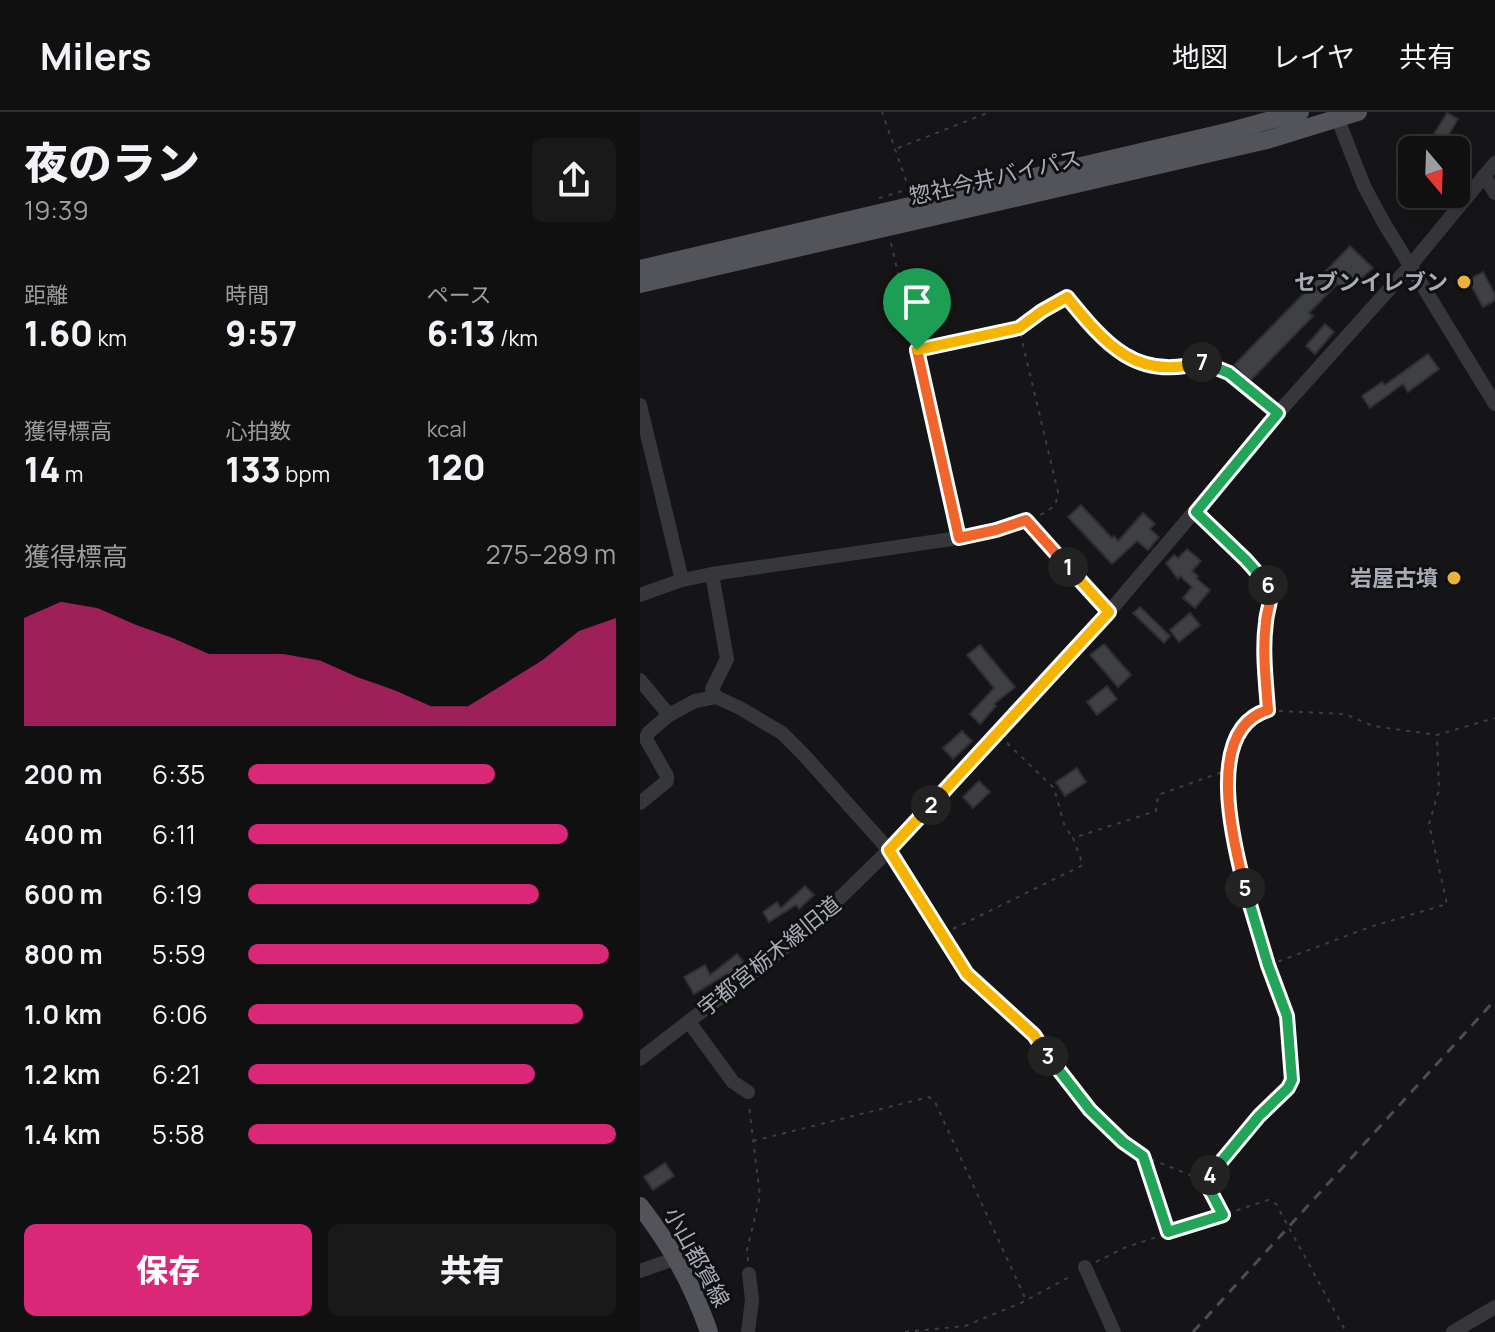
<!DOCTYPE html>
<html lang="ja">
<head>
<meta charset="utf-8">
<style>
  body { margin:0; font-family:Manrope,"Noto Sans JP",sans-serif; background:#19191a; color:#f1f3f6; height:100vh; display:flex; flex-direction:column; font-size:30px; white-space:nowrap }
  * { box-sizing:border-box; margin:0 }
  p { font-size:26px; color:#9c9d9f }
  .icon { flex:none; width:44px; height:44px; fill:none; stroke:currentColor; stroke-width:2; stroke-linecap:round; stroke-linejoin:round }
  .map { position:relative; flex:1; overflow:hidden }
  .details { display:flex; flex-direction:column; background:#101011; width:640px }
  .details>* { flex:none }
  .needle { width:52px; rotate:161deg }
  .fabs { position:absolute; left:758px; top:24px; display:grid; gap:16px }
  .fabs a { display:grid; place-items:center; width:72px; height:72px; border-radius:12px; background:#101011; box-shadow:0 8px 32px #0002,0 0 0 2px #303031; font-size:40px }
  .pin { position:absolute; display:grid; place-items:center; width:68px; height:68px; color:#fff; margin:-82px -34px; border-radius:50% 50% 50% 0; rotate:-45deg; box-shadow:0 0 8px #0007 }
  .pin .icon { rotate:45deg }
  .km { position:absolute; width:40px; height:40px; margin:-20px; border-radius:50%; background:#222; color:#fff; font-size:22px; line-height:40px; text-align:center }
  .round { display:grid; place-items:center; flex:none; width:84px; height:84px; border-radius:12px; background:#19191a }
  .summary { display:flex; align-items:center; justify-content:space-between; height:136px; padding:0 24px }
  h1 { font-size:44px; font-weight:800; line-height:60px }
  .stats { display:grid; grid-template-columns:repeat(3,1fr); gap:12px; height:136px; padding:8px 24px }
  .stats div { display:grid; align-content:center }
  .stats b { font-size:34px; font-weight:800 }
  .stats small { font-size:22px; font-weight:400 }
  .stats p { font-size:22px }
  .chart { height:224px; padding:16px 24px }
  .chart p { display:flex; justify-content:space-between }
  .chart svg { width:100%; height:144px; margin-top:8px; fill:#db2777; opacity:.7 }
  .primary-button { display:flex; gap:16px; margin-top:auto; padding:16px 24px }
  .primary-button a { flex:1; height:92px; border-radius:12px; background:#db2777; color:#fff; font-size:32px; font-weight:800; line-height:92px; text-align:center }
  .primary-button a+a { background:#19191a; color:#f1f3f6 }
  ul { padding:0 24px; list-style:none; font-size:26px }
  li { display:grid; grid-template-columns:128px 96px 1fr; align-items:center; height:60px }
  li i { height:20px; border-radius:10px; background:#db2777 }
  header { display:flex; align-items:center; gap:48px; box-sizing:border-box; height:112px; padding:0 40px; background:#101011; border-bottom:2px solid #303031 }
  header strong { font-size:38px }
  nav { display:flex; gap:44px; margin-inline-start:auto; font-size:28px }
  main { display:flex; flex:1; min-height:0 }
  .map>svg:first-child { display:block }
  .building { fill:#3f4044; stroke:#2f2f32; stroke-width:2 }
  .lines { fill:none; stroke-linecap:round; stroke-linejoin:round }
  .path { stroke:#3c3e42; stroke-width:2; stroke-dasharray:4 6; stroke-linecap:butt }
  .minor { stroke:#36373b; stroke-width:14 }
  .major { stroke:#52545a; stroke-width:18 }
  .rail { stroke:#4b4d52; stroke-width:3; stroke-dasharray:10 8; stroke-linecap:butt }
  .split-1-casing { stroke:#fff; stroke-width:16 }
  .split-2-casing { stroke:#fff; stroke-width:16 }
  .split-3-casing { stroke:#fff; stroke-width:16 }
  .split-4-casing { stroke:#fff; stroke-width:16 }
  .split-5-casing { stroke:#fff; stroke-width:16 }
  .split-6-casing { stroke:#fff; stroke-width:16 }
  .split-7-casing { stroke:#fff; stroke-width:16 }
  .split-8-casing { stroke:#fff; stroke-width:16 }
  .split-1 { stroke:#f0652b; stroke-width:10 }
  .split-2 { stroke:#f5b400; stroke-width:10 }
  .split-3 { stroke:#f5b400; stroke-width:10 }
  .split-4 { stroke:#22a559; stroke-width:10 }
  .split-5 { stroke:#22a559; stroke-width:10 }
  .split-6 { stroke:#f0652b; stroke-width:10 }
  .split-7 { stroke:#22a559; stroke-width:10 }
  .split-8 { stroke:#f5b400; stroke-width:10 }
  .poi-dot { fill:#ebb138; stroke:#101012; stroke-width:3 }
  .labels { text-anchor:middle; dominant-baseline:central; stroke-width:6; stroke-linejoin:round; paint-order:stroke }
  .street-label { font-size:22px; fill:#a7acb6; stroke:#101012 }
  .poi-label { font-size:22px; font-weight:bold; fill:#a7acb6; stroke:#101012; text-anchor:end }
</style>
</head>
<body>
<header>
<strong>Milers</strong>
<nav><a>地図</a><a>レイヤ</a><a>共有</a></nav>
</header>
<main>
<section class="details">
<div class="summary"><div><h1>夜のラン</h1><p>19:39</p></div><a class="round"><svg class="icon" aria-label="share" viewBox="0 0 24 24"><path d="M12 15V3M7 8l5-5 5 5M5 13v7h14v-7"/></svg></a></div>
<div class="stats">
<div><p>距離</p><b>1.60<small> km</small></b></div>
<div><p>時間</p><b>9:57</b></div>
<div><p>ペース</p><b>6:13<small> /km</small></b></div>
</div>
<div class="stats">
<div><p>獲得標高</p><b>14<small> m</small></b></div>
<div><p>心拍数</p><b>133<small> bpm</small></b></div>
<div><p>kcal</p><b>120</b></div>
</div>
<div class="chart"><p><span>獲得標高</span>275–289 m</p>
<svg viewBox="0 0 160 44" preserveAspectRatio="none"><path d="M0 44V11L10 6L20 8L30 13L40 17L50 22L60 22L70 22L80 24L90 29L100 33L110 38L120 38L130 31L140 24L150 15L160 11V44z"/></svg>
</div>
<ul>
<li><b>200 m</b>6:35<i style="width:67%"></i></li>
<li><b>400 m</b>6:11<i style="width:87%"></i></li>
<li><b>600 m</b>6:19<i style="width:79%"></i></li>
<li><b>800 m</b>5:59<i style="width:98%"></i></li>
<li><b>1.0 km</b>6:06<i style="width:91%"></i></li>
<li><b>1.2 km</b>6:21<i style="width:78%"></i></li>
<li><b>1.4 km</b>5:58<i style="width:100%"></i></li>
</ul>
<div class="primary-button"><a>保存</a><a>共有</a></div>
</section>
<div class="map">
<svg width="855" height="1220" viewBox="0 0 855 1220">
  <rect width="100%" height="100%" fill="#151517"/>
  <!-- building -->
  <g class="building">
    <polygon points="807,1 818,7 800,38 784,38"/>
    <polygon points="710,134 733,156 706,180 697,172 669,201 673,204 610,269 594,253"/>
    <polygon points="843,160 855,182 855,188 843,195 828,168"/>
    <polygon points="685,212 694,220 675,242 666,234"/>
    <polygon points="788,242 799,257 768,280 763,272 730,296 722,284 742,270 745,273"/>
    <polygon points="441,393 472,426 474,424 478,429 503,401 515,412 510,417 519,425 508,438 497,429 472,452 428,405"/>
    <polygon points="547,437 561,449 552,459 558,464 556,466 570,478 555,496 543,486 552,475 540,464 538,467 526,451 534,443 538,446"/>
    <polygon points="500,495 530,524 524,531 493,501"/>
    <polygon points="550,501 560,513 539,530 530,518"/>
    <polygon points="464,532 491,563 478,575 450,543"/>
    <polygon points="340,533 375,575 354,592 356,594 340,612 330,602 354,576 327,543"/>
    <polygon points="467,574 477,587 457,603 447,590"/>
    <polygon points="322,619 332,629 313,647 303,636"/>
    <polygon points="437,656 446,670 425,684 416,670"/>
    <polygon points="339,669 350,680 333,696 323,685"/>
    <polygon points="165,774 174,783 159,797 156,793 129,810 123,800 137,790 141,796"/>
    <polygon points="97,842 106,853 89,866 87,862 54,882 44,865 65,853 70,863"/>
    <polygon points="25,1051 34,1064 13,1078 4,1065"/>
  </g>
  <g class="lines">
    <!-- path -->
    <g class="path">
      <polyline points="258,36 350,0"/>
      <polyline points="239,86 269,77 242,0"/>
      <polyline points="251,131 316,413"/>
      <path d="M381,214L402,199L427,185C454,218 484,257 531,257C546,257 558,248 573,253C594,261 611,280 628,293"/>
      <path d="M277,238L379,216L418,380L416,391C402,409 355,418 332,423"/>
      <polyline points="387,409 460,491"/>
      <polyline points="639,599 705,602 733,614 797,623 855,606"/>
      <polyline points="367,631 414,676 424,712 432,725"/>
      <polyline points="313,817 443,753 433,726 516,699 518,683 585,659"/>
      <polyline points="629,853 730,815 807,792 789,712 799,678 797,623"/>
      <polyline points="337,871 394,923 420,962 483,1030 503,1044 565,1069 583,1102"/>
      <polyline points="113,1029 289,985 295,990 386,1188"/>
      <polyline points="504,1045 527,1119"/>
      <polyline points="565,1069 619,1004 648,976 652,968 647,904 628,853 591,717 586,658 605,611 617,601"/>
      <polyline points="108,1149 107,1138 120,1084 109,994"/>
      <polyline points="456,1150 484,1136 628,1088 636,1092 706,1220"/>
      <polyline points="265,1220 325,1214 381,1191 433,1163"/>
    </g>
    <!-- minor -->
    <g class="minor">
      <polyline points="695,0 724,74 744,111 855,292"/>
      <polyline points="844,64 855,81"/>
      <polyline points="0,293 42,468"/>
      <polyline points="556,400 626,469 632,482 626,507 625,533 628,598"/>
      <polyline points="72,462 87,547 72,577 76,585"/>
      <polyline points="0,483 42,468 72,462 319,426"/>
      <polyline points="0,568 29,603"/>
      <polyline points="0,691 27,669 27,664 6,627 8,621 29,603 55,589 76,585 100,596 142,621 164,643 249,738 327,862"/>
      <polyline points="49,910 93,970 108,980"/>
      <polyline points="0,947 165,820 249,738 469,500 638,301 770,154 855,51"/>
      <polyline points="445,1155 474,1220"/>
      <polyline points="0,1159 34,1147"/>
      <polyline points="108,1220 112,1188 109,1162"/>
      <polyline points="813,1220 855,1195"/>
    </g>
    <!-- major -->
    <g class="major">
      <polyline points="0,157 591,19 660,0"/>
      <polyline points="0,172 627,28 718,0"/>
      <path d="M0,1094C29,1131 54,1176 69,1220"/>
    </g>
    <!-- rail -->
    <polyline class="rail" points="553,1220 855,888"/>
  </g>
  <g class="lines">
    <!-- split-1 casing -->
    <g class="split-1-casing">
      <polyline id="split-1" points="277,238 319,426 356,418 386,408 428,455"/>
    </g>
    <!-- split-2 casing -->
    <g class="split-2-casing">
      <polyline id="split-2" points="291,693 469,500 428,455"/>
    </g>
    <!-- split-3 casing -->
    <g class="split-3-casing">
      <polyline id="split-3" points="291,693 249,738 327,862 394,923 408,944"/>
    </g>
    <!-- split-4 casing -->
    <g class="split-4-casing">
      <polyline id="split-4" points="408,944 450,998 483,1030 503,1044 528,1120 583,1103 565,1069 570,1063"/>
    </g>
    <!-- split-5 casing -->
    <g class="split-5-casing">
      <polyline id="split-5" points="570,1063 619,1004 648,976 652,968 647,904 628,853 605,776"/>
    </g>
    <!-- split-6 casing -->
    <g class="split-6-casing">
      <path id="split-6" d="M605,776C593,730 564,617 628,598C626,569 622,539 626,510C627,496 634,486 628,473"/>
    </g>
    <!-- split-7 casing -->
    <g class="split-7-casing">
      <polyline id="split-7" points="562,250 589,261 638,301 556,400 606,448 628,473"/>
    </g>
    <!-- split-8 casing -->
    <g class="split-8-casing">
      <path id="split-8" d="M277,238L379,216L402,199L427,185C465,232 497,270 562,250"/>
    </g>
    <!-- split-1 -->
    <use href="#split-1" class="split-1"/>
    <!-- split-2 -->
    <use href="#split-2" class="split-2"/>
    <!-- split-3 -->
    <use href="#split-3" class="split-3"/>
    <!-- split-4 -->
    <use href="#split-4" class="split-4"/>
    <!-- split-5 -->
    <use href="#split-5" class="split-5"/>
    <!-- split-6 -->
    <use href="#split-6" class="split-6"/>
    <!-- split-7 -->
    <use href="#split-7" class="split-7"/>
    <!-- split-8 -->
    <use href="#split-8" class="split-8"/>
  </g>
  <!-- markers -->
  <g class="poi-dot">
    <circle cx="824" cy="170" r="8"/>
    <circle cx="814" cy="466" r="8"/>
  </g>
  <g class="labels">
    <!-- street labels -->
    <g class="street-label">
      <text transform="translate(355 65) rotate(-13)">惣社今井バイパス</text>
      <text transform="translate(129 844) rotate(-39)">宇都宮栃木線旧道</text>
      <text transform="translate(57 1145) rotate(61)">小山都賀線</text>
    </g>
    <!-- poi labels -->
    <g class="poi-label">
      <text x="808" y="170">セブンイレブン</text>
      <text x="798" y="466">岩屋古墳</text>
    </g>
  </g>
</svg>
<div class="fabs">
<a><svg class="needle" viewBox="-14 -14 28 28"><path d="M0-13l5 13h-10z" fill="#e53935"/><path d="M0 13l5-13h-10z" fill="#9c9d9f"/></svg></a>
</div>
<div class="pin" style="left:277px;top:238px;background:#1e9e55"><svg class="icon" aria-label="arrive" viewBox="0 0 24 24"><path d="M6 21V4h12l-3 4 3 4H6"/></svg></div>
<b class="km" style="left:428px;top:455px">1</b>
<b class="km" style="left:291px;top:693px">2</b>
<b class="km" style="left:408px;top:944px">3</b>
<b class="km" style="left:570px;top:1063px">4</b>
<b class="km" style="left:605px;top:776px">5</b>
<b class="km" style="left:628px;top:473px">6</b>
<b class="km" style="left:562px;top:250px">7</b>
</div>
</main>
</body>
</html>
